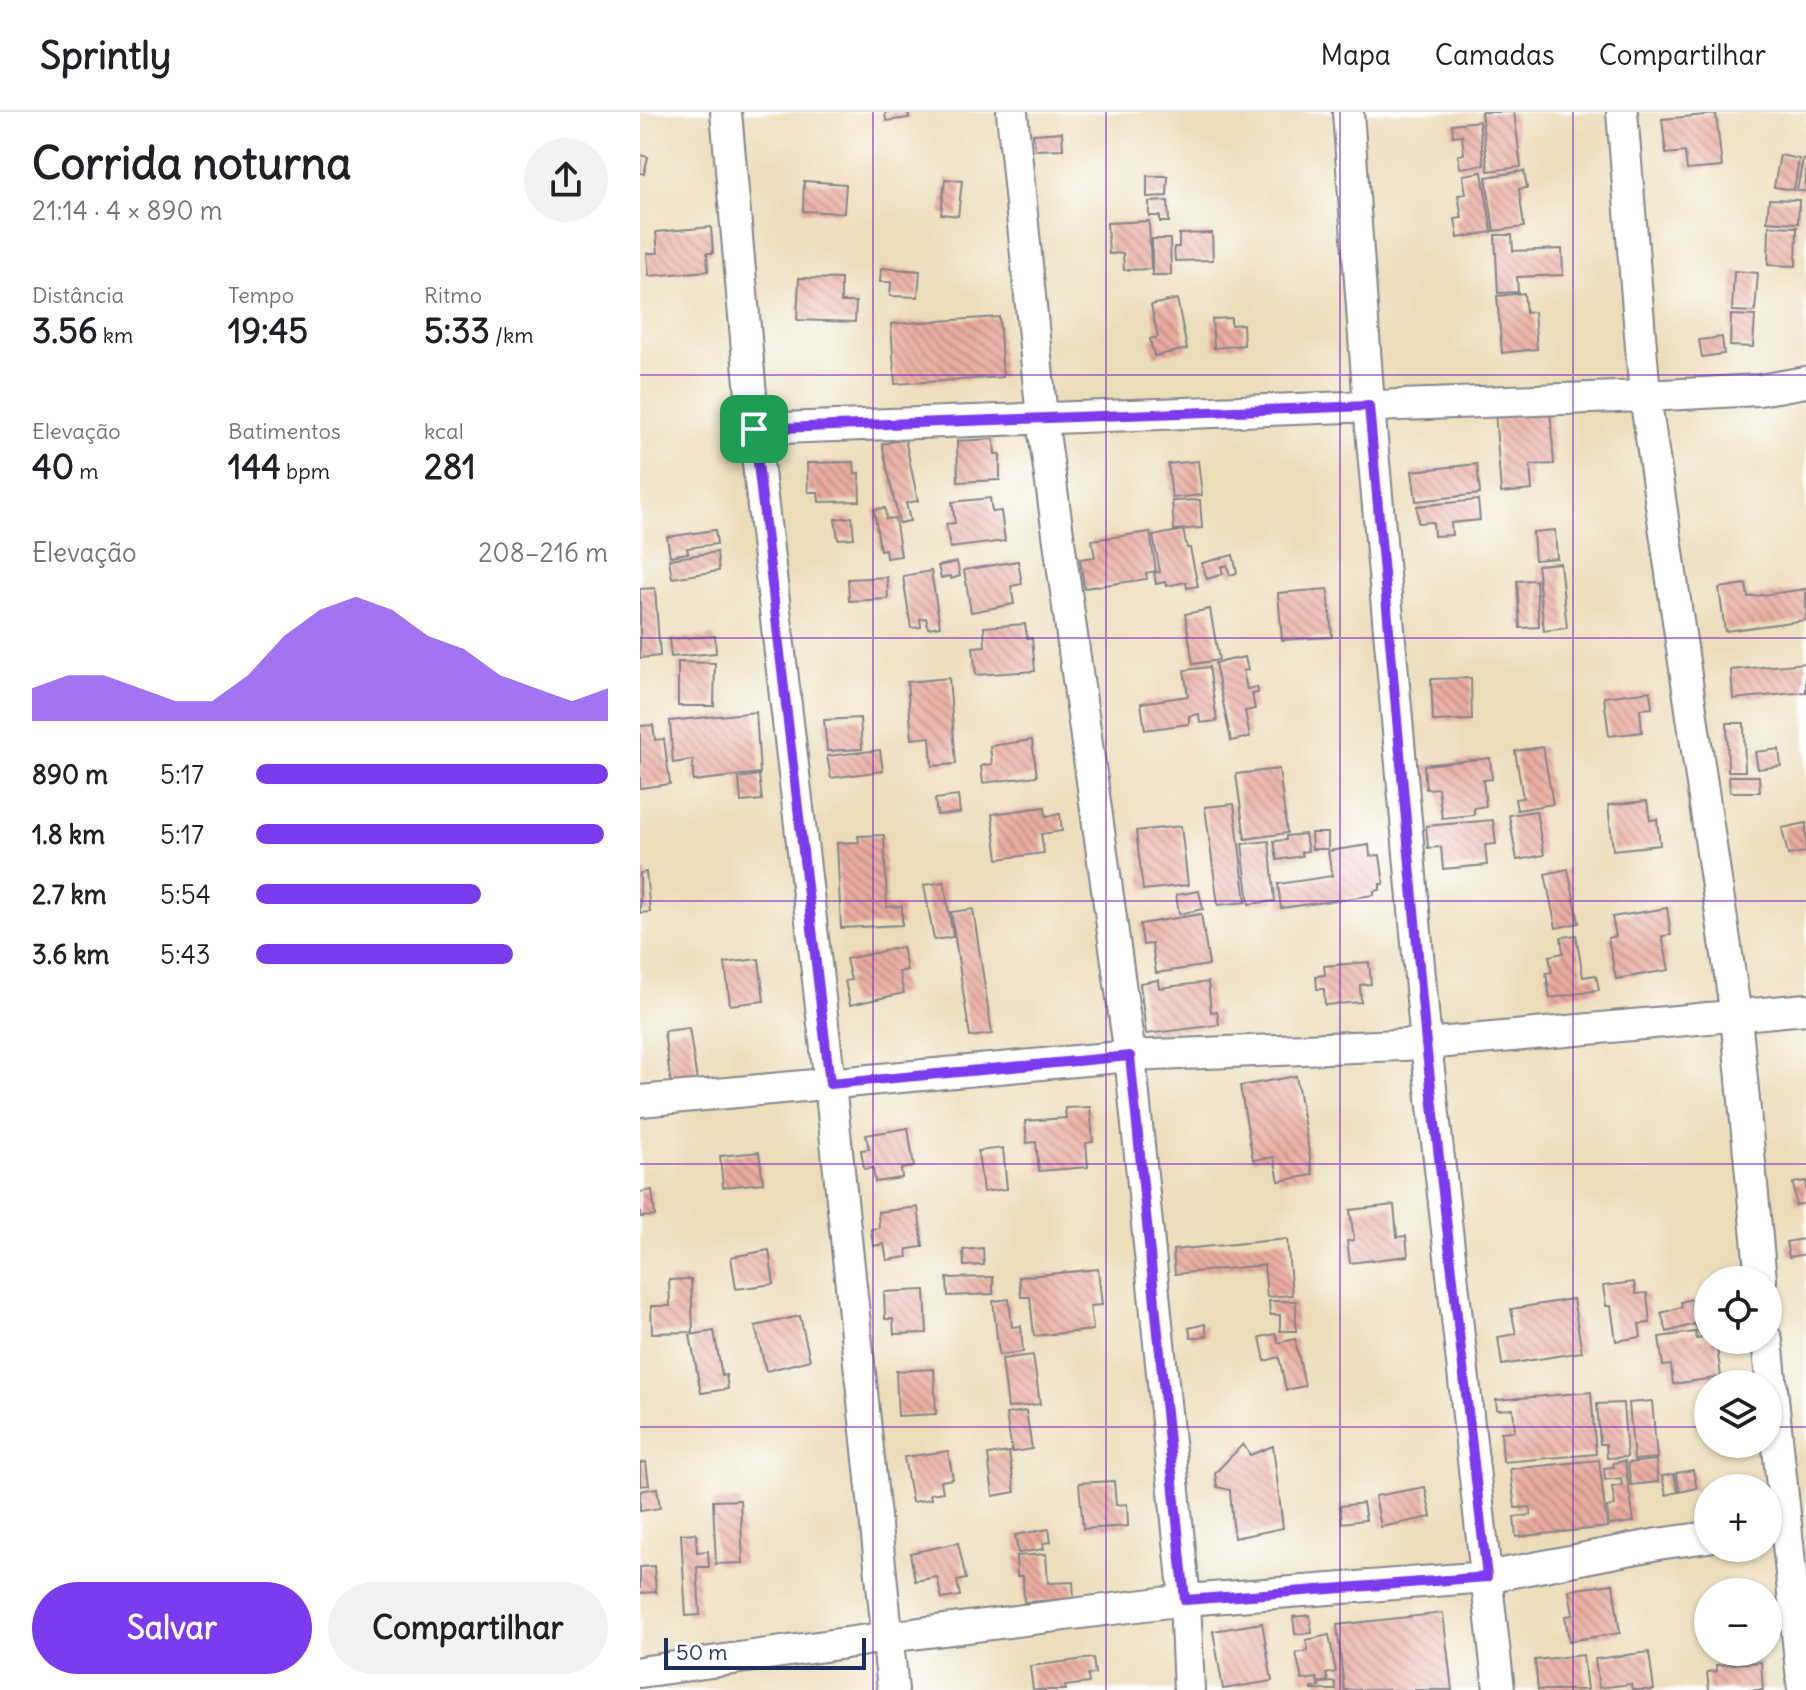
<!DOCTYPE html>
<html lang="pt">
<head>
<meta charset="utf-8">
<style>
  body { margin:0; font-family:Delius,sans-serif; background:#f2f2f2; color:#202124; height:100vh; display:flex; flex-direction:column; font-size:30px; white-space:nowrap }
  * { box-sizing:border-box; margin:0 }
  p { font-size:26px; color:#757577 }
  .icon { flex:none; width:44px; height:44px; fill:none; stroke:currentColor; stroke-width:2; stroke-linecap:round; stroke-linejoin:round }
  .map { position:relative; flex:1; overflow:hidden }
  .side { display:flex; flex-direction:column; background:#fff; width:640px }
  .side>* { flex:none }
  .controls { position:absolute; left:1054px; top:1154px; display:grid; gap:16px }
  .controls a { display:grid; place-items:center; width:88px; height:88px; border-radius:50%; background:#fff; box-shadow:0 2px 6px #0004; font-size:40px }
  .scale { position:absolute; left:24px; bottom:20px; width:202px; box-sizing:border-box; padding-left:8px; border:4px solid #1b2f5e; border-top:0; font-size:22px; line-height:28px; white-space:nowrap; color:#1b2f5e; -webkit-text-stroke:6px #fff; paint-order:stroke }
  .pin { position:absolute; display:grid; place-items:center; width:68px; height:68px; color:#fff; margin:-34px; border-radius:16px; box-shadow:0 4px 12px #0006 }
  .round { display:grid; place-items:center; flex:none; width:84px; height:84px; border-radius:42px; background:#f2f2f2 }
  .overview { display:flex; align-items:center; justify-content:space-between; height:136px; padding:0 32px }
  h1 { font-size:44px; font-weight:700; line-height:60px }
  .stats { display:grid; grid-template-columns:repeat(3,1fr); gap:12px; height:136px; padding:8px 32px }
  .stats div { display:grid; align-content:center }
  .stats b { font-size:34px; font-weight:700 }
  .stats small { font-size:22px; font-weight:400 }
  .stats p { font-size:22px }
  .chart { height:224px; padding:16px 32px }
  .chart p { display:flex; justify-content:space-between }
  .chart svg { width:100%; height:144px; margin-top:8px; fill:#7c3aed; opacity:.7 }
  .cta { display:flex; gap:16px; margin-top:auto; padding:16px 32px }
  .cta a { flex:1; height:92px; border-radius:48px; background:#7c3aed; color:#fff; font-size:32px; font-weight:700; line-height:92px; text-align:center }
  .cta a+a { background:#f2f2f2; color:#202124 }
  ul { padding:0 32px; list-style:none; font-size:26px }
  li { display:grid; grid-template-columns:128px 96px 1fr; align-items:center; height:60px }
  li i { height:20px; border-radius:10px; background:#7c3aed }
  header { display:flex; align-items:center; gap:48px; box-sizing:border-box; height:112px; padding:0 40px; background:#fff; border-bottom:2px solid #e0e0e0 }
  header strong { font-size:38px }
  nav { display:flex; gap:44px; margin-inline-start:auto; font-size:28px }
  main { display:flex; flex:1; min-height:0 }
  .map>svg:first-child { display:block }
  .building { fill:url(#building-back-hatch) }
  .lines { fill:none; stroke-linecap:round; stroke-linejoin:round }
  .street-casing { stroke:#84868c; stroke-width:34 }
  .street { stroke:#fff; stroke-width:30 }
  .route-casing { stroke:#fff; stroke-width:16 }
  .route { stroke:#7c3aed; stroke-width:10 }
  .grid { fill:none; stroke:#7b2cbf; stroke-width:2; stroke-opacity:0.55 }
</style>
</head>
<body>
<header>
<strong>Sprintly</strong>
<nav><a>Mapa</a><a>Camadas</a><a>Compartilhar</a></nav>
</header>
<main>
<section class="side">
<div class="overview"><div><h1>Corrida noturna</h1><p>21:14 · 4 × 890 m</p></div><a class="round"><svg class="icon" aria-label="share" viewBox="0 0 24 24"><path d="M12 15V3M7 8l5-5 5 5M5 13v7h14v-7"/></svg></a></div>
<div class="stats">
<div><p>Distância</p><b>3.56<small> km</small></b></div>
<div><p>Tempo</p><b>19:45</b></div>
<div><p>Ritmo</p><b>5:33<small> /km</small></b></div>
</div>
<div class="stats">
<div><p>Elevação</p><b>40<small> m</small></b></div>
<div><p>Batimentos</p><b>144<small> bpm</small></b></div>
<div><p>kcal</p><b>281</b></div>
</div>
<div class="chart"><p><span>Elevação</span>208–216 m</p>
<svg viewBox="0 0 160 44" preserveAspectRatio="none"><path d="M0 44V34L10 30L20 30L30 34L40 38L50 38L60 30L70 18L80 10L90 6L100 10L110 18L120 22L130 30L140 34L150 38L160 34V44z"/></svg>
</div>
<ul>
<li><b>890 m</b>5:17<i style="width:100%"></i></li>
<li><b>1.8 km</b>5:17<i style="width:99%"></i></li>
<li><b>2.7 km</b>5:54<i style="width:64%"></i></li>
<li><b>3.6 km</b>5:43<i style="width:73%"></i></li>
</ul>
<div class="cta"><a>Salvar</a><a>Compartilhar</a></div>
</section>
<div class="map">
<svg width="1166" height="1578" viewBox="0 0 1166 1578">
  <defs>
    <pattern id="building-back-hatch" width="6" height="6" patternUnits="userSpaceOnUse" patternTransform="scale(2)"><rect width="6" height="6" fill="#e9aa9e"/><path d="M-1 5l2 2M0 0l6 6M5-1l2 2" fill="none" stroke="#bc8b84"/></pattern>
  </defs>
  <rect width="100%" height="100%" fill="#fff"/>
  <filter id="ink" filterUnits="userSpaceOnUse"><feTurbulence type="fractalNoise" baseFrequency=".0125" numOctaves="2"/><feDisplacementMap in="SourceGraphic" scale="16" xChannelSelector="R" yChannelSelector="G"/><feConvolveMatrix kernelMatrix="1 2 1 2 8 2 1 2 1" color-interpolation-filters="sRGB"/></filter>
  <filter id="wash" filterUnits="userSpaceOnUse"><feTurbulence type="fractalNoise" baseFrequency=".006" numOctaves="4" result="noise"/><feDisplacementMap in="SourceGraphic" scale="32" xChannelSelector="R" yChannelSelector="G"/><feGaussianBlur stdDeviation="1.8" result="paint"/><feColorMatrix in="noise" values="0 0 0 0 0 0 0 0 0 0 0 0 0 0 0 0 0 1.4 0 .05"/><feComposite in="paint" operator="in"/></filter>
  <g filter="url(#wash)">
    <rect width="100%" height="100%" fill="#ecddb9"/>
    <g id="blocks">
      <!-- building -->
      <g class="building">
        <polygon points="245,0 268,0 269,6 246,9"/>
        <polygon points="841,0 874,0 881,55 848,59"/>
        <polygon points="1076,2 1082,55 1047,58 1045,40 1026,42 1022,7"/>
        <polygon points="839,9 844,53 820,56 818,43 824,42 822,23 813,24 812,12"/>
        <polygon points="422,20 423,37 395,38 393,22"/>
        <polygon points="0,43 8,45 4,62 0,61"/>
        <polygon points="1140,43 1159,47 1154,78 1134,75"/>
        <polygon points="1163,47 1166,48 1166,80 1157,78"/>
        <polygon points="884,59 887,76 879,77 884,115 854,119 846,65"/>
        <polygon points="842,60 852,120 818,126 815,107 822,106 818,83 826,82 823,63"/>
        <polygon points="507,64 528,64 527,84 507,85"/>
        <polygon points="305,67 322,69 318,104 301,102"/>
        <polygon points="164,69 206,72 204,101 163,99"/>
        <polygon points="1129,87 1159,88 1158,111 1127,109"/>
        <polygon points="528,89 529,110 520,110 520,104 509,104 509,90"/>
        <polygon points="509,109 511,157 484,158 483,141 469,142 467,111"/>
        <polygon points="1129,114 1157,115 1156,154 1128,153"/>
        <polygon points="71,115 73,141 67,141 68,159 9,164 7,141 18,141 16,120"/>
        <polygon points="572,121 573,148 535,149 534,135 539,135 539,122"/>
        <polygon points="855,123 872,123 873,139 922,137 923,163 877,165 878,180 858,181"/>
        <polygon points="512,127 530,127 531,163 512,163"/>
        <polygon points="241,156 280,159 278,185 250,184 251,170 240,170"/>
        <polygon points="1094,159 1118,161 1115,200 1092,199"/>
        <polygon points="159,166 201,167 201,190 216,190 215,210 157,208"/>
        <polygon points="884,181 886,201 894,200 897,237 862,241 857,184"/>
        <polygon points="537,187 547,237 514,244 510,227 518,225 511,193"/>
        <polygon points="1091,203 1115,204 1113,235 1090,234"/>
        <polygon points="359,205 363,265 255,272 251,212"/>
        <polygon points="591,206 591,213 603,212 604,233 574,236 572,207"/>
        <polygon points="1082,225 1084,242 1062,245 1059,228"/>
        <polygon points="910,295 914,352 890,353 892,378 861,381 855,299"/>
        <polygon points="265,327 278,389 266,391 270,409 259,411 242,332"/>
        <polygon points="354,327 355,342 360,342 360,368 318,370 317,329"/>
        <polygon points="558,349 562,383 532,386 528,352"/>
        <polygon points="214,350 215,362 219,361 220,389 179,390 178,380 168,380 167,351"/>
        <polygon points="837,352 840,382 776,389 772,359"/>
        <polygon points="350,386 352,400 361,399 365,429 310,436 306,412 315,411 312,390"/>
        <polygon points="560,388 562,416 534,418 532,389"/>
        <polygon points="838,388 840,408 811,411 812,423 794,424 793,410 778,411 777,394"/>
        <polygon points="245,396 246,407 255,406 261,444 246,446 245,437 240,438 234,397"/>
        <polygon points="212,405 214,426 198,427 195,407"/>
        <polygon points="75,418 77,432 47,436 48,441 30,444 27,425"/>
        <polygon points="543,418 547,436 550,436 558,474 547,476 546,470 526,474 525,470 516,472 514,461 520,460 513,424"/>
        <polygon points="915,418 917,446 895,448 893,420"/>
        <polygon points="510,420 516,459 506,461 507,467 444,476 440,447 455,445 452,428"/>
        <polygon points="77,440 79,459 32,466 29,447"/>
        <polygon points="593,443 597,461 590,463 587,453 581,455 583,462 567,467 562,451"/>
        <polygon points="378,449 382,472 371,474 374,492 331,500 324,458"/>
        <polygon points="317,450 320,464 311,467 310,464 301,466 298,454"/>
        <polygon points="920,451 927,516 904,519 897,453"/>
        <polygon points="291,459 300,514 288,516 286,506 280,507 281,515 271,516 263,464"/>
        <polygon points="247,465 248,487 209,489 208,467"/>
        <polygon points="896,468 899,515 880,516 877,469"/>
        <polygon points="1106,472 1108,485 1166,477 1166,508 1085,519 1079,476"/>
        <polygon points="15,476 20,544 0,546 0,477"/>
        <polygon points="688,477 692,525 642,528 638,481"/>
        <polygon points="570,497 579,548 553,552 545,502"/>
        <polygon points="385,512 387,526 392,526 395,559 336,563 333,535 345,534 344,515"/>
        <polygon points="75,524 76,541 31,545 29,527"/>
        <polygon points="605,545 608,558 603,559 607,577 617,575 618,581 612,582 615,597 605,599 610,625 591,629 575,551"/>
        <polygon points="38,550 75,551 74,594 38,594"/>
        <polygon points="1166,551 1166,580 1093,587 1091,558"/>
        <polygon points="569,555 577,609 560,611 559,602 549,604 549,612 505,618 501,591 548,584 544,558"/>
        <polygon points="309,566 316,652 292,654 290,625 272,627 267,570"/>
        <polygon points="831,566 832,608 793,609 791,567"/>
        <polygon points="1010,579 1012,596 1000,597 1002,620 969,624 964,585"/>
        <polygon points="116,600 120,661 53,669 53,648 33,651 30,609"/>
        <polygon points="220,606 222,637 187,639 184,608"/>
        <polygon points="1087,611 1104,611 1105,659 1088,659"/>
        <polygon points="13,613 15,628 24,627 30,672 0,676 0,614"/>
        <polygon points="392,628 397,664 343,671 341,654 352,652 350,634"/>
        <polygon points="903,635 913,692 877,698 875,687 883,686 875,639"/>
        <polygon points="1139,637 1141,654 1118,657 1115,640"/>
        <polygon points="240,638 243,659 191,666 187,644"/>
        <polygon points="850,646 852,667 843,668 846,694 834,696 834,703 802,706 798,676 786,677 784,653"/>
        <polygon points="639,657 647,721 605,727 596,662"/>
        <polygon points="119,663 122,688 101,690 99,666"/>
        <polygon points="1089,664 1119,664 1120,680 1090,680"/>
        <polygon points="318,684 320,701 297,703 295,687"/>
        <polygon points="1007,689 1010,708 1017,707 1020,733 973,738 968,693"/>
        <polygon points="594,692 606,790 578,793 565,695"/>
        <polygon points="405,695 406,704 420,702 422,719 401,722 404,741 358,747 352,702"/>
        <polygon points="896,699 904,743 877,748 869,703"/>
        <polygon points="853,708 856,732 845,733 847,753 803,757 801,735 788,736 786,714"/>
        <polygon points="1166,711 1166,740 1148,743 1142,716"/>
        <polygon points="541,714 548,773 503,778 496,719"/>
        <polygon points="671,721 688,721 688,737 672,737"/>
        <polygon points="665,722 668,739 661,740 662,744 637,748 634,729 646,728 646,724"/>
        <polygon points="244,723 247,795 262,794 262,813 201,816 197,731 219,730 218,724"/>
        <polygon points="629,729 635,789 609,792 602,732"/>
        <polygon points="729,733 730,744 740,743 744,772 740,772 740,778 734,779 734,783 641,796 638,772 692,764 688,739"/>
        <polygon points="928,757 939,811 916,816 905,762"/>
        <polygon points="6,760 10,800 0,801 0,761"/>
        <polygon points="304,770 313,825 294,828 284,773"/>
        <polygon points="559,779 563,797 539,802 536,783"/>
        <polygon points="1027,796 1031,823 1022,824 1029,858 976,867 968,826 976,824 972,805"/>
        <polygon points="333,797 352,922 330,925 311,800"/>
        <polygon points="561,802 569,853 516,861 512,832 503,833 500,812"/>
        <polygon points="936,823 943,865 956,863 959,878 910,886 906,861 912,860 909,844 923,841 921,825"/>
        <polygon points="262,835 267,858 259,860 264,881 210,893 205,869 211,868 206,847"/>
        <polygon points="119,847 124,889 90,893 85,851"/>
        <polygon points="729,850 731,872 720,873 721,890 685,893 684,877 677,877 676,864 685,863 684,854"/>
        <polygon points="518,868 519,876 568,870 571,900 577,899 579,913 506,922 500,871"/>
        <polygon points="49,916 57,969 31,973 24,919"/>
        <polygon points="656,964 673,1063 639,1069 634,1045 613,1048 600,974"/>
        <polygon points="450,995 453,1030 446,1031 448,1055 399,1059 396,1030 387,1031 385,1009 426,1006 425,996"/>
        <polygon points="268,1016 274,1055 261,1057 262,1066 235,1070 233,1056 224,1057 221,1038 229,1037 226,1023"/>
        <polygon points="363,1036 367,1077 343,1080 338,1039"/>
        <polygon points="119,1040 123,1071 83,1075 80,1044"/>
        <polygon points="1166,1069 1166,1091 1156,1093 1153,1071"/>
        <polygon points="12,1078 15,1104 0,1105 0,1080"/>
        <polygon points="754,1093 757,1125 766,1124 768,1144 710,1151 707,1129 714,1128 710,1098"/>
        <polygon points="278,1095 283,1135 267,1137 268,1145 247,1148 244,1132 233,1134 231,1117 239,1116 238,1100"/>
        <polygon points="647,1127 652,1183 627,1185 624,1153 535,1162 533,1138"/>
        <polygon points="1163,1127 1166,1142 1149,1145 1146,1130"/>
        <polygon points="343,1136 344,1153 324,1154 323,1138"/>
        <polygon points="129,1138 134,1172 96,1177 91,1145"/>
        <polygon points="458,1157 462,1193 450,1194 453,1218 394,1224 390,1185 381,1185 379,1165"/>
        <polygon points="353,1165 353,1182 308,1184 307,1166"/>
        <polygon points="51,1167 53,1220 12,1221 11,1194 30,1194 29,1168"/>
        <polygon points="994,1170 996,1182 1007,1181 1010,1211 999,1212 1001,1225 976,1229 971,1194 966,1194 963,1174"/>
        <polygon points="285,1178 287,1221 254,1222 253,1207 245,1207 244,1180"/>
        <polygon points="369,1187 372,1215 381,1214 383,1240 359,1243 353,1189"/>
        <polygon points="933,1187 942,1240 862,1253 858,1225 876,1222 871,1197"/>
        <polygon points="1051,1187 1053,1194 1068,1189 1068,1217 1058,1220 1055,1212 1027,1220 1021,1201 1042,1195 1041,1190"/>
        <polygon points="629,1189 656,1189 656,1219 640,1219 640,1203 630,1203"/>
        <polygon points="160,1204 170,1248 126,1259 115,1214"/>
        <polygon points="565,1212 567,1224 551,1226 549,1216"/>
        <polygon points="74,1219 82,1264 86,1263 88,1277 61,1281 50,1223"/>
        <polygon points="1055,1220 1056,1227 1068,1225 1068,1228 1076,1228 1081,1265 1033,1272 1031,1253 1023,1254 1019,1225"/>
        <polygon points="636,1222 638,1231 655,1227 665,1274 646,1278 639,1245 625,1249 620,1225"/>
        <polygon points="393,1243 400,1292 368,1296 362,1247"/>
        <polygon points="294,1257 296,1302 258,1304 256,1259"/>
        <polygon points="951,1280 956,1342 863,1350 861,1320 875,1319 873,1297 857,1298 856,1288"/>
        <polygon points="1012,1289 1017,1346 994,1348 989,1291"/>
        <polygon points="983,1291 987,1345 967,1346 966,1332 960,1332 957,1292"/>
        <polygon points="386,1299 392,1337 372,1340 366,1302"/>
        <polygon points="603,1332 610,1343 633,1334 643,1416 594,1426 590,1378 577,1375 575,1361"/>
        <polygon points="308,1339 313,1367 301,1369 303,1380 290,1382 291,1387 272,1390 264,1345"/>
        <polygon points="369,1340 375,1380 353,1384 348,1343"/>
        <polygon points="959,1348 967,1415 876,1425 874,1405 891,1403 890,1395 875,1396 870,1357"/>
        <polygon points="1016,1348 1018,1370 991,1373 988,1351"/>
        <polygon points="985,1349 994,1410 969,1413 967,1395 975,1394 972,1375 982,1373 981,1366 965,1368 964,1356 974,1355 973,1351"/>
        <polygon points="6,1350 9,1373 0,1374 0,1351"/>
        <polygon points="1053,1358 1057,1376 1040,1380 1036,1361"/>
        <polygon points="1034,1362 1038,1380 1026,1383 1022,1364"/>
        <polygon points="474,1369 476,1393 487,1392 488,1414 443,1417 439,1371"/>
        <polygon points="785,1375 791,1405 741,1415 735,1384"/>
        <polygon points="17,1376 20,1396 0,1399 0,1379"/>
        <polygon points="100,1388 103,1451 76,1452 73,1389"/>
        <polygon points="723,1391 726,1408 702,1411 700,1394"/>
        <polygon points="409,1417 411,1430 403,1431 404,1437 378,1441 375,1423"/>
        <polygon points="56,1421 57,1440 68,1439 69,1455 57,1455 60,1503 46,1504 41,1422"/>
        <polygon points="318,1431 326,1467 317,1469 320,1484 302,1487 297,1465 275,1469 270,1441"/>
        <polygon points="406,1442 408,1471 433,1470 434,1487 384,1490 383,1464 377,1464 376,1444"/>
        <polygon points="14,1454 16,1480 0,1481 0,1455"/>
        <polygon points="973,1472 980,1521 929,1529 925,1504 933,1503 929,1478"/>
        <polygon points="803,1501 812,1578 704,1578 697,1513"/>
        <polygon points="670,1503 672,1521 655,1522 653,1505"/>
        <polygon points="622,1511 632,1569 583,1577 573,1519"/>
        <polygon points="689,1523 696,1560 686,1562 688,1569 678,1571 677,1566 662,1568 656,1541 668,1539 666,1528"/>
        <polygon points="1009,1540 1014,1578 992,1578 991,1572 959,1576 955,1547"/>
        <polygon points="943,1543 947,1578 898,1578 895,1548"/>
        <polygon points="453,1546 455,1562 448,1563 449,1571 425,1574 426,1578 393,1578 390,1554"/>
        <polygon points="1121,1550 1123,1578 1069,1578 1067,1560 1077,1559 1076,1553"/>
        <polygon points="695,1570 696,1578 672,1578 672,1576 679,1575 679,1571"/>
      </g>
    </g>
  </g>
  <g filter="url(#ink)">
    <use href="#blocks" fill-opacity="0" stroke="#84868c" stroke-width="2"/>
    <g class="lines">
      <!-- street casing -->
      <g class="street-casing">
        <g id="street">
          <polyline points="86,0 114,317 190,972 253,1578"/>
          <polyline points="372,0 402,306 490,944 545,1488 549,1578"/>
          <polyline points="708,0 729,294 786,932 859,1578"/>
          <polyline points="982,0 1005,284 1096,904 1121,1168"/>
          <polyline points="114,317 1005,284 1119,278 1166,270"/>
          <polyline points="0,989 490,944 786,932 1166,897"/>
          <polyline points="1127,1228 1163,1578"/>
          <polyline points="0,1560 248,1525 545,1488 847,1465 1018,1432 1068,1425"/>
        </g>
      </g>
      <!-- street -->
      <use href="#street" class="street"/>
    </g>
  </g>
  <g class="lines" filter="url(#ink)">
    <!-- route casing -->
    <g class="route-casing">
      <polygon id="route" points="729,294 786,932 847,1465 545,1488 490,944 190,972 114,317"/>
    </g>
    <!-- route -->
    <use href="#route" class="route"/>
  </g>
  <!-- grid -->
  <path class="grid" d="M233,0V1578M466,0V1578M700,0V1578M933,0V1578M0,263H1166M0,526H1166M0,789H1166M0,1052H1166M0,1315H1068M1128,1315H1166"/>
</svg>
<div class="controls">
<a><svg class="icon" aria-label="locate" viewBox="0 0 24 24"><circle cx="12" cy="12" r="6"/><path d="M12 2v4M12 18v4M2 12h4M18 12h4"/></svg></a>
<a><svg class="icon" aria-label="layers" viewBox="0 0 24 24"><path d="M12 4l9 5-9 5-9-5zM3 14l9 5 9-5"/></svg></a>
<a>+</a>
<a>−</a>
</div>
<div class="scale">50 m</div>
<div class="pin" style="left:114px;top:317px;background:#1e9e55"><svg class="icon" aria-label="arrive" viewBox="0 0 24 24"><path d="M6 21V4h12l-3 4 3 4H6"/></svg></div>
</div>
</main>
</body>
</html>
